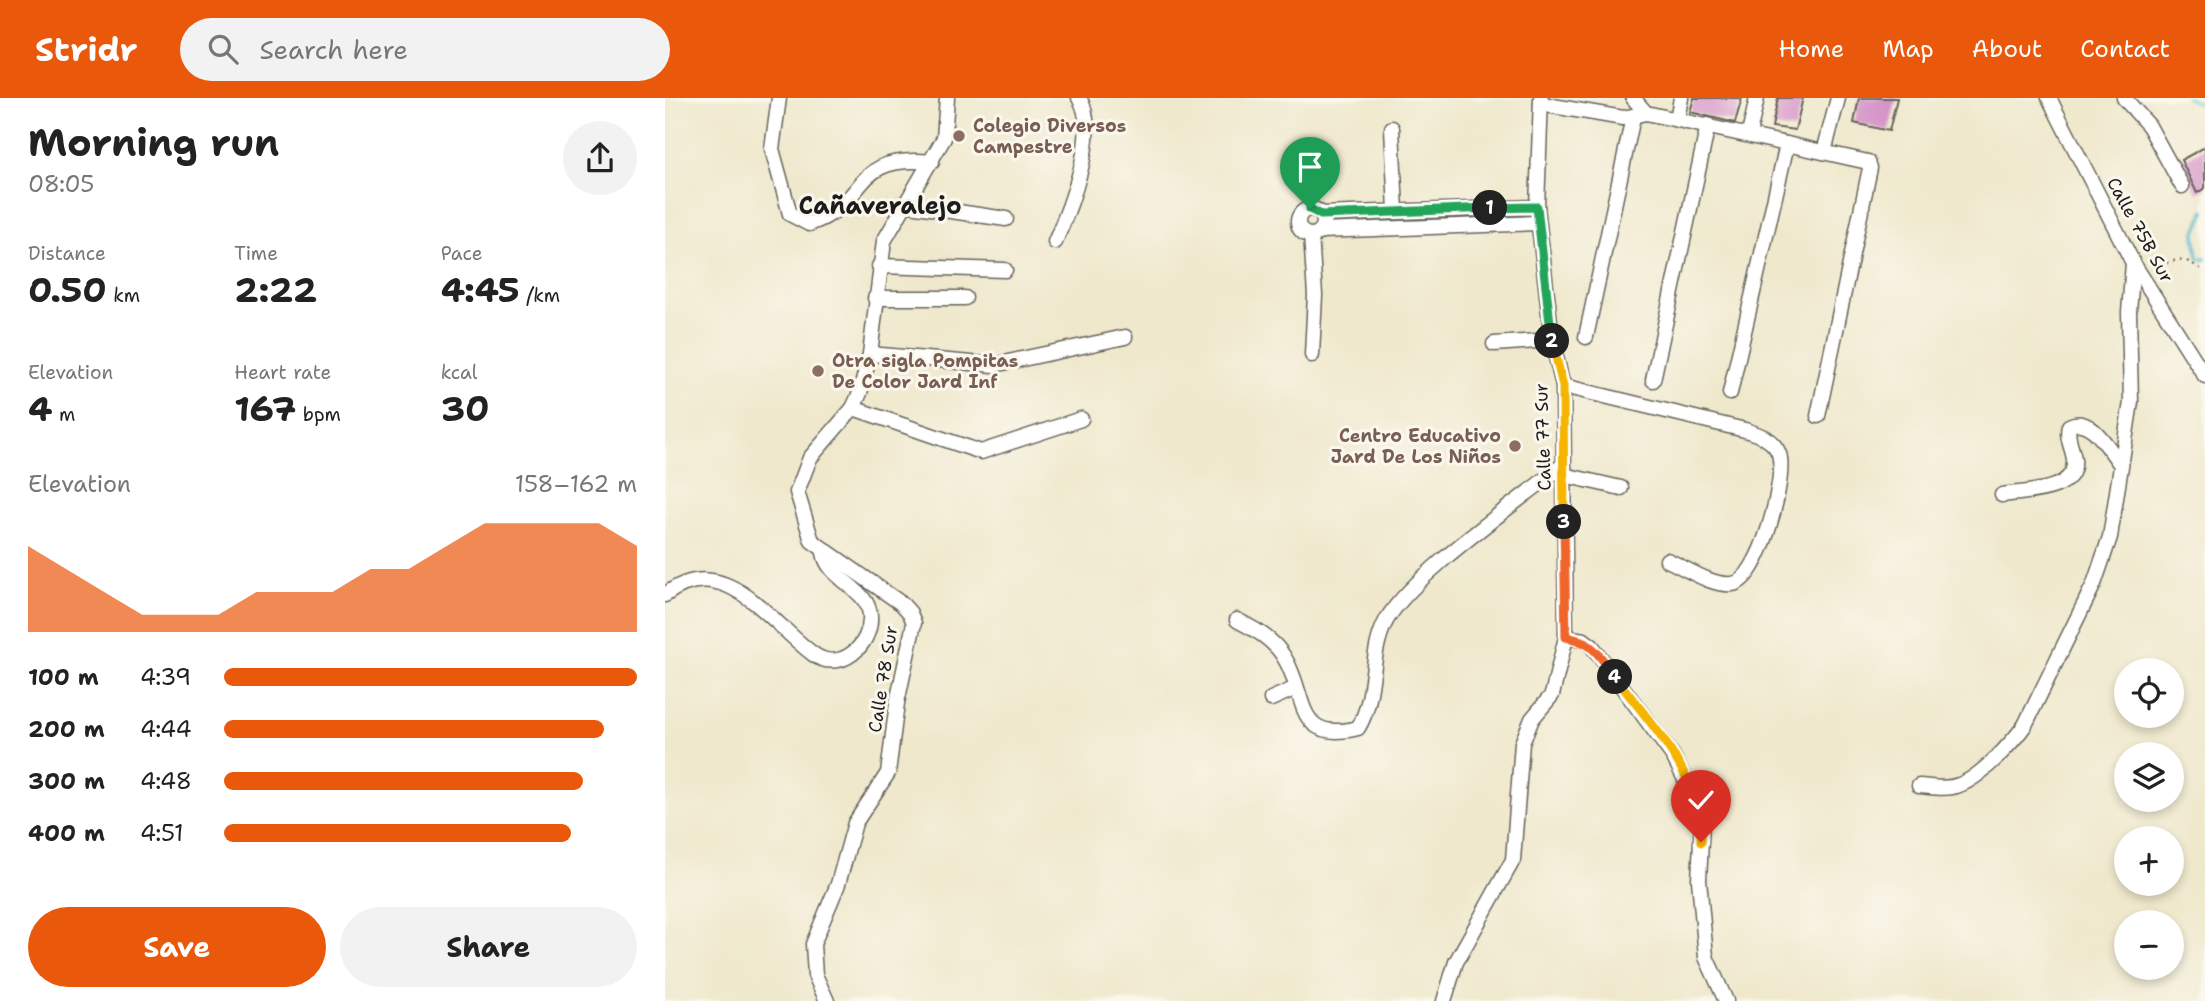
<!DOCTYPE html>
<html lang="en">
<head>
<meta charset="utf-8">
<style>
  body { margin:0; font-family:"Shantell Sans",sans-serif; background:#f2f2f2; color:#222; height:100vh; display:flex; flex-direction:column; font-size:26px; white-space:nowrap }
  * { box-sizing:border-box; margin:0 }
  p { font-size:23px; color:#767676 }
  .icon { flex:none; width:38px; height:38px; fill:none; stroke:currentColor; stroke-width:2; stroke-linecap:round; stroke-linejoin:round }
  .map { position:relative; flex:1; overflow:hidden }
  .panel { display:flex; flex-direction:column; background:#fff; width:665px }
  .panel>* { flex:none }
  .fabs { position:absolute; left:1449px; top:560px; display:grid; gap:14px }
  .fabs a { display:grid; place-items:center; width:70px; height:70px; border-radius:50%; background:#fff; box-shadow:0 4px 10px #0003; font-size:35px }
  .pin { position:absolute; display:grid; place-items:center; width:60px; height:60px; color:#fff; margin:-72px -30px; border-radius:50% 50% 50% 0; rotate:-45deg; box-shadow:0 0 7px #0007 }
  .pin .icon { rotate:45deg }
  .km { position:absolute; width:35px; height:35px; margin:-18px; border-radius:50%; background:#222; color:#fff; font-size:19px; line-height:35px; text-align:center }
  .round { display:grid; place-items:center; flex:none; width:74px; height:74px; border-radius:37px; background:#f2f2f2 }
  .head { display:flex; align-items:center; justify-content:space-between; height:119px; padding:0 28px }
  h1 { font-size:38px; font-weight:700; line-height:52px }
  .metrics { display:grid; grid-template-columns:repeat(3,1fr); gap:10px; height:119px; padding:7px 28px }
  .metrics div { display:grid; align-content:center }
  .metrics b { font-size:35px; font-weight:700 }
  .metrics small { font-size:19px; font-weight:400 }
  .metrics p { font-size:19px }
  .chart { height:196px; padding:14px 28px }
  .chart p { display:flex; justify-content:space-between }
  .chart svg { width:100%; height:126px; margin-top:7px; fill:#ea580c; opacity:.7 }
  .action { display:flex; gap:14px; margin-top:auto; padding:14px 28px }
  .action a { flex:1; height:80px; border-radius:42px; background:#ea580c; color:#fff; font-size:28px; font-weight:700; line-height:80px; text-align:center }
  .action a+a { background:#f2f2f2; color:#222 }
  ul { padding:0 28px; list-style:none; font-size:23px }
  li { display:grid; grid-template-columns:112px 84px 1fr; align-items:center; height:52px }
  li i { height:18px; border-radius:9px; background:#ea580c }
  header { display:flex; align-items:center; gap:42px; box-sizing:border-box; height:98px; padding:0 35px; background:#ea580c; color:#fff }
  header strong { font-size:33px }
  nav { display:flex; gap:38px; margin-inline-start:auto; font-size:24px }
  .search { width:490px; height:63px; background:#f2f2f2; display:flex; align-items:center; gap:18px; box-sizing:border-box; padding:0 24px; border-radius:38px; color:#767676; font-size:26px }
  main { display:flex; flex:1; min-height:0 }
  .map>svg:first-child { display:block }
  .lines { fill:none; stroke-linecap:round; stroke-linejoin:round }
  .stream { stroke:#51b9ce; stroke-width:3.5 }
  .building { fill:#d491c6 }
  .minor-casing { stroke:#66635a; stroke-width:17 }
  .path { stroke:#66635a; stroke-width:2; stroke-dasharray:2 5; stroke-linecap:butt }
  .minor { stroke:#fff; stroke-width:14 }
  .split-1-casing { stroke:#fff; stroke-width:14 }
  .split-2-casing { stroke:#fff; stroke-width:14 }
  .split-3-casing { stroke:#fff; stroke-width:14 }
  .split-4-casing { stroke:#fff; stroke-width:14 }
  .split-5-casing { stroke:#fff; stroke-width:14 }
  .split-1 { stroke:#22a559; stroke-width:9 }
  .split-2 { stroke:#22a559; stroke-width:9 }
  .split-3 { stroke:#f5b400; stroke-width:9 }
  .split-4 { stroke:#f0652b; stroke-width:9 }
  .split-5 { stroke:#f5b400; stroke-width:9 }
  .education-dot { fill:#8d6e63; stroke:#fbf7ec; stroke-width:2.5 }
  .labels { text-anchor:middle; dominant-baseline:central; stroke-width:6; stroke-linejoin:round; paint-order:stroke }
  .education-label { font-size:18px; font-weight:bold; fill:#785e54; stroke:#fbf7ec; text-anchor:start }
  .street-label { font-size:18px; fill:#1c1c1c; stroke:#fbf7ec }
  .district-label { font-size:24px; font-weight:bold; fill:#1c1c1c; stroke:#fbf7ec }
</style>
</head>
<body>
<header>
<strong>Stridr</strong>
<div class="search"><svg class="icon" aria-label="search" viewBox="0 0 24 24"><circle cx="10" cy="10" r="6"/><path d="M15 15l6 6"/></svg>Search here</div>
<nav><a>Home</a><a>Map</a><a>About</a><a>Contact</a></nav>
</header>
<main>
<section class="panel">
<div class="head"><div><h1>Morning run</h1><p>08:05</p></div><a class="round"><svg class="icon" aria-label="share" viewBox="0 0 24 24"><path d="M12 15V3M7 8l5-5 5 5M5 13v7h14v-7"/></svg></a></div>
<div class="metrics">
<div><p>Distance</p><b>0.50<small> km</small></b></div>
<div><p>Time</p><b>2:22</b></div>
<div><p>Pace</p><b>4:45<small> /km</small></b></div>
</div>
<div class="metrics">
<div><p>Elevation</p><b>4<small> m</small></b></div>
<div><p>Heart rate</p><b>167<small> bpm</small></b></div>
<div><p>kcal</p><b>30</b></div>
</div>
<div class="chart"><p><span>Elevation</span>158–162 m</p>
<svg viewBox="0 0 160 44" preserveAspectRatio="none"><path d="M0 44V14L10 22L20 30L30 38L40 38L50 38L60 30L70 30L80 30L90 22L100 22L110 14L120 6L130 6L140 6L150 6L160 14V44z"/></svg>
</div>
<ul>
<li><b>100 m</b>4:39<i style="width:100%"></i></li>
<li><b>200 m</b>4:44<i style="width:92%"></i></li>
<li><b>300 m</b>4:48<i style="width:87%"></i></li>
<li><b>400 m</b>4:51<i style="width:84%"></i></li>
</ul>
<div class="action"><a>Save</a><a>Share</a></div>
</section>
<div class="map">
<svg width="1540" height="903" viewBox="0 0 1540 903">
  <rect width="100%" height="100%" fill="#fbf7ec"/>
  <filter id="ink" filterUnits="userSpaceOnUse"><feTurbulence type="fractalNoise" baseFrequency=".0143" numOctaves="2"/><feDisplacementMap in="SourceGraphic" scale="14" xChannelSelector="R" yChannelSelector="G"/><feConvolveMatrix kernelMatrix="1 2 1 2 8 2 1 2 1" color-interpolation-filters="sRGB"/></filter>
  <filter id="wash" filterUnits="userSpaceOnUse"><feTurbulence type="fractalNoise" baseFrequency=".00686" numOctaves="4" result="noise"/><feDisplacementMap in="SourceGraphic" scale="28" xChannelSelector="R" yChannelSelector="G"/><feGaussianBlur stdDeviation="1.57" result="paint"/><feColorMatrix in="noise" values="0 0 0 0 0 0 0 0 0 0 0 0 0 0 0 0 0 1.4 0 .05"/><feComposite in="paint" operator="in"/></filter>
  <g filter="url(#wash)">
    <rect width="100%" height="100%" fill="#efe8cc"/>
    <g class="lines">
      <!-- stream -->
      <g class="stream">
        <polyline points="1522,0 1540,8"/>
        <polyline points="1540,112 1530,136 1533,160 1540,161"/>
      </g>
    </g>
    <g id="blocks">
      <!-- building -->
      <g class="building">
        <polygon points="1029,0 1077,0 1070,25 1025,14"/>
        <polygon points="1113,0 1138,0 1130,32 1107,29"/>
        <polygon points="1194,0 1232,0 1224,33 1189,25"/>
        <polygon points="1540,49 1540,90 1532,95 1516,62"/>
      </g>
    </g>
  </g>
  <g filter="url(#ink)">
    <use href="#blocks" fill-opacity="0" stroke="#66635a" stroke-width="2"/>
    <g class="lines">
      <!-- minor casing -->
      <g class="minor-casing">
        <g id="minor">
          <path d="M114,0L107,51L125,116L144,126C207,105 183,55 267,64"/>
          <polyline points="968,0 981,15"/>
          <polyline points="1384,0 1468,165 1540,278"/>
          <polyline points="1459,0 1484,28 1517,88"/>
          <polyline points="876,6 958,20 981,15 1203,64 1205,70 1153,318"/>
          <polyline points="1012,21 1016,0"/>
          <polyline points="727,30 731,113"/>
          <polyline points="1084,36 1092,0"/>
          <polyline points="1159,54 1173,0"/>
          <polyline points="238,106 341,121"/>
          <circle cx="646" cy="124" r="13"/>
          <polyline points="656,116 872,109"/>
          <polyline points="655,133 873,125"/>
          <polyline points="646,137 650,197 647,257"/>
          <path d="M390,144C404,112 436,32 414,0"/>
          <polyline points="214,168 340,172"/>
          <polyline points="210,200 300,200"/>
          <polyline points="921,239 968,19"/>
          <polyline points="829,246 887,242"/>
          <polyline points="205,256 329,267 460,239"/>
          <polyline points="988,282 1043,27"/>
          <path d="M898,288L1080,332C1093,336 1109,341 1114,356C1122,379 1095,484 1067,486C1046,488 1021,470 1002,462"/>
          <polyline points="1065,295 1122,46"/>
          <polyline points="188,310 316,354 416,321"/>
          <polyline points="899,377 956,390"/>
          <path d="M1337,397C1360,393 1413,395 1409,361C1407,349 1401,340 1404,328C1426,316 1444,352 1456,367"/>
          <path d="M0,497C60,451 105,525 148,556C175,576 207,547 205,518C204,490 163,482 159,455"/>
          <path d="M572,522C591,532 608,541 619,559C643,597 628,646 693,630C712,598 704,560 719,527C738,483 857,401 898,367"/>
          <polyline points="901,539 919,542 927,548 1008,658 1033,707 1037,724 1034,782 1041,859 1061,903"/>
          <polyline points="606,601 631,590"/>
          <path d="M1254,688C1268,689 1281,692 1294,687C1315,680 1347,645 1360,627L1429,486L1445,439L1466,304L1464,214L1468,165"/>
          <polyline points="162,903 150,877 148,846 173,786 190,725 223,675 232,605 249,525 245,515 237,506 147,443 132,394 145,360 188,310 195,295 205,256 219,143 279,40 282,0"/>
          <polyline points="779,903 791,864 848,762 857,645 867,621 887,597 901,539 898,288 887,242 872,109 876,0"/>
        </g>
      </g>
      <!-- path -->
      <path class="path" d="M1488,169C1514,161 1517,157 1540,174"/>
      <!-- minor -->
      <use href="#minor" class="minor"/>
    </g>
  </g>
  <g class="lines" filter="url(#ink)">
    <!-- split-1 casing -->
    <g class="split-1-casing">
      <polyline id="split-1" points="645,111 656,117 825,110"/>
    </g>
    <!-- split-2 casing -->
    <g class="split-2-casing">
      <polyline id="split-2" points="825,110 872,109 887,243"/>
    </g>
    <!-- split-3 casing -->
    <g class="split-3-casing">
      <polyline id="split-3" points="887,243 898,288 899,424"/>
    </g>
    <!-- split-4 casing -->
    <g class="split-4-casing">
      <path id="split-4" d="M899,424L901,539C929,544 934,557 950,579"/>
    </g>
    <!-- split-5 casing -->
    <g class="split-5-casing">
      <path id="split-5" d="M950,579C986,626 1039,681 1036,744"/>
    </g>
    <!-- split-1 -->
    <use href="#split-1" class="split-1"/>
    <!-- split-2 -->
    <use href="#split-2" class="split-2"/>
    <!-- split-3 -->
    <use href="#split-3" class="split-3"/>
    <!-- split-4 -->
    <use href="#split-4" class="split-4"/>
    <!-- split-5 -->
    <use href="#split-5" class="split-5"/>
  </g>
  <!-- markers -->
  <g class="education-dot">
    <circle cx="294" cy="38" r="7"/>
    <circle cx="153" cy="273" r="7"/>
    <circle cx="850" cy="348" r="7"/>
  </g>
  <g class="labels">
    <!-- education labels -->
    <g class="education-label">
      <text x="308" y="28">Colegio Diversos<tspan x="308" dy="21">Campestre</tspan></text>
      <text x="167" y="263">Otra sigla Pompitas<tspan x="167" dy="21">De Color Jard Inf</tspan></text>
      <text x="836" y="338" text-anchor="end">Centro Educativo<tspan x="836" dy="21">Jard De Los Niños</tspan></text>
    </g>
    <!-- street labels -->
    <g class="street-label">
      <text transform="translate(1475 132) rotate(61)">Calle 75B Sur</text>
      <text transform="translate(878 339) rotate(-92)">Calle 77 Sur</text>
      <text transform="translate(218 581) rotate(-81)">Calle 78 Sur</text>
    </g>
    <!-- district labels -->
    <g class="district-label">
      <text x="215" y="108">Cañaveralejo</text>
    </g>
  </g>
</svg>
<div class="fabs">
<a><svg class="icon" aria-label="locate" viewBox="0 0 24 24"><circle cx="12" cy="12" r="6"/><path d="M12 2v4M12 18v4M2 12h4M18 12h4"/></svg></a>
<a><svg class="icon" aria-label="layers" viewBox="0 0 24 24"><path d="M12 4l9 5-9 5-9-5zM3 14l9 5 9-5"/></svg></a>
<a>+</a>
<a>−</a>
</div>
<div class="pin" style="left:645px;top:111px;background:#1e9e55"><svg class="icon" aria-label="arrive" viewBox="0 0 24 24"><path d="M6 21V4h12l-3 4 3 4H6"/></svg></div>
<div class="pin" style="left:1036px;top:744px;background:#d93025"><svg class="icon" aria-label="check" viewBox="0 0 24 24"><path d="M5 12l5 5 9-10"/></svg></div>
<b class="km" style="left:825px;top:110px">1</b>
<b class="km" style="left:887px;top:243px">2</b>
<b class="km" style="left:899px;top:424px">3</b>
<b class="km" style="left:950px;top:579px">4</b>
</div>
</main>
</body>
</html>
